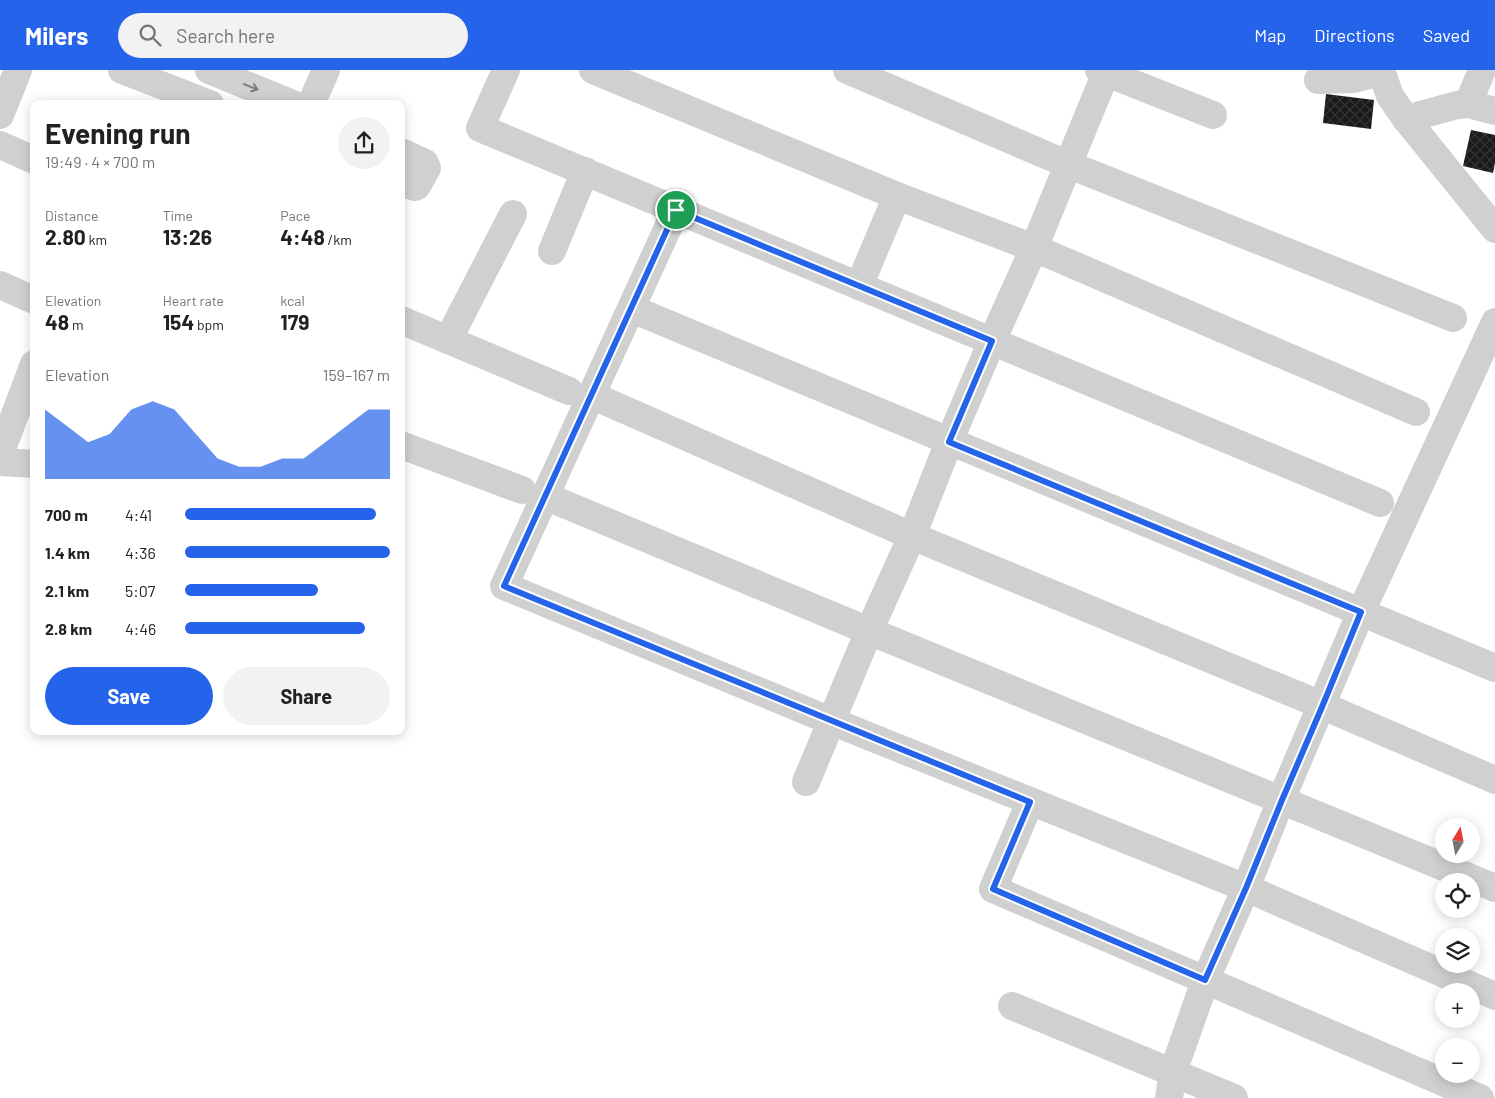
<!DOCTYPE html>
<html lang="en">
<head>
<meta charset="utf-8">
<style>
  body { margin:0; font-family:Barlow,sans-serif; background:#f2f2f2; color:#202124; height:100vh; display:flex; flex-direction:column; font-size:19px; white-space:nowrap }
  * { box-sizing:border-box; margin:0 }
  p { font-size:16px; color:#757577 }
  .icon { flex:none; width:28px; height:28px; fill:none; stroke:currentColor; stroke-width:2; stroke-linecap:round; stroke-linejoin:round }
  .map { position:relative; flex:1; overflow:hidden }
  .details { position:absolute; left:30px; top:30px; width:375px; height:635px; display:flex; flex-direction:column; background:#fff; border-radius:10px; box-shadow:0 2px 12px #0003 }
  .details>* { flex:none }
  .needle { width:32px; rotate:10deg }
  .buttons { position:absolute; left:1435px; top:748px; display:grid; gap:10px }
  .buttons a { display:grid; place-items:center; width:45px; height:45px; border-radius:50%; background:#fff; box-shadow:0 2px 12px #0003; font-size:25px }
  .pin { position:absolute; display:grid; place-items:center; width:42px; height:42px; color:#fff; margin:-21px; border:2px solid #fff; border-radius:50%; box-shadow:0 1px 5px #0007 }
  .round { display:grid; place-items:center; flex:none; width:52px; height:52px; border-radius:26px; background:#f2f2f2 }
  .summary { display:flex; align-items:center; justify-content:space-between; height:85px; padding:0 15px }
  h1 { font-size:28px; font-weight:700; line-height:38px }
  .stats { display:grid; grid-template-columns:repeat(3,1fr); gap:8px; height:85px; padding:5px 15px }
  .stats div { display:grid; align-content:center }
  .stats b { font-size:21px; font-weight:700 }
  .stats small { font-size:14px; font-weight:400 }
  .stats p { font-size:14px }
  .chart { height:140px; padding:10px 15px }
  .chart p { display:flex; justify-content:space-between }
  .chart svg { width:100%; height:90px; margin-top:5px; fill:#2563eb; opacity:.7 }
  .cta { display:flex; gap:10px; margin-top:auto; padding:10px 15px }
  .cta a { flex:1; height:58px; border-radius:30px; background:#2563eb; color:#fff; font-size:20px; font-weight:700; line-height:58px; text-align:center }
  .cta a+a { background:#f2f2f2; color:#202124 }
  ul { padding:0 15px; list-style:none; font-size:16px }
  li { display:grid; grid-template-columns:80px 60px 1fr; align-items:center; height:38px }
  li i { height:12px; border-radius:6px; background:#2563eb }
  header { display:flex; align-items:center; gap:30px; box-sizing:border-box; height:70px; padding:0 25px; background:#2563eb; color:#fff }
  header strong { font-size:24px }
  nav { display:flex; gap:28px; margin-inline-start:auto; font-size:18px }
  .search { width:350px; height:45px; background:#f2f2f2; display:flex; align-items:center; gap:12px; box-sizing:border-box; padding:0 18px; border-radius:28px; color:#757577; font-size:19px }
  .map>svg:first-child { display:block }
  .building { fill:url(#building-cross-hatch) }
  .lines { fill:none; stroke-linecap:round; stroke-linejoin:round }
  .street { stroke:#d0d0d0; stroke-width:28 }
  .oneway { stroke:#7a7a7a }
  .route-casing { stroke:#fff; stroke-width:10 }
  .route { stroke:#2563eb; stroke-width:6 }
</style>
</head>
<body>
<header>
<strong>Milers</strong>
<div class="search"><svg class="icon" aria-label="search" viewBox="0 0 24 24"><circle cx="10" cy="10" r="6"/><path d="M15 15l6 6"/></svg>Search here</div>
<nav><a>Map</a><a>Directions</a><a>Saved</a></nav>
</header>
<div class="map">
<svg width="1495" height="1028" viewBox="0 0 1495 1028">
  <defs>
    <pattern id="building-cross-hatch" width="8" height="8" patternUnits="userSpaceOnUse" patternTransform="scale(1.25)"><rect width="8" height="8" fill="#1a1a1a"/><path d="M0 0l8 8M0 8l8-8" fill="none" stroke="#333"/></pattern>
  </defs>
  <rect width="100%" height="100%" fill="#fff"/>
  <!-- building -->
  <g class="building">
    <polygon points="1326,24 1374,30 1371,59 1323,53"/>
    <polygon points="1471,60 1495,65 1495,93 1493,103 1463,96"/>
  </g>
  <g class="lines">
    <!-- street -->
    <g class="street">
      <polyline points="122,0 210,34"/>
      <polyline points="209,0 293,34"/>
      <polyline points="506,0 480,58 1380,433"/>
      <polyline points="593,0 897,126 859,216"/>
      <polyline points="847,0 1067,94 1453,248"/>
      <polyline points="1099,0 1213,45"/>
      <polyline points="1381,0 1390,26 1406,49 1495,159"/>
      <polyline points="1318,10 1354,9 1381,2"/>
      <polyline points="311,34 326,0"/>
      <polyline points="1468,34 1482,0"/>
      <polyline points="0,45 18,0"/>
      <polyline points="1406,49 1457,35 1468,34 1495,41"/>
      <polyline points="0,75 34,90"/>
      <polyline points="401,82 425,93 427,98 417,116 415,117 401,112"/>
      <polyline points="897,126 1034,178 1416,342"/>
      <polyline points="676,140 504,516 831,651 1246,818 1495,926"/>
      <polyline points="552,181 585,101"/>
      <polyline points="0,215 34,230"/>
      <polyline points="632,239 1495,598"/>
      <polyline points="401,250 569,321"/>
      <polyline points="448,270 513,144"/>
      <polyline points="591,325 912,466 1307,629 1495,710"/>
      <polyline points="401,375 522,420"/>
      <polyline points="0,384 34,294"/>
      <polyline points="0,392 34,394"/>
      <polyline points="545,426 869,561 1495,818"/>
      <polyline points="806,712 869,561 912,466 949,372 992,271 1034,178 1107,0"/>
      <polyline points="1030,732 993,819 1480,1028"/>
      <polyline points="1012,936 1234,1028"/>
      <polyline points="1169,1028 1173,1002 1205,911 1246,818 1281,730 1361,542 1495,252"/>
    </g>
  </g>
  <!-- one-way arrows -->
  <defs><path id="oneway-shaft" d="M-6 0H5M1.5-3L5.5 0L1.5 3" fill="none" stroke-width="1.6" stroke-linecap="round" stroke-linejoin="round" transform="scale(1.25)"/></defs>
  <use class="oneway" href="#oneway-shaft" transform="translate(251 17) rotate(22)"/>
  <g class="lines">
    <!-- route casing -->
    <g class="route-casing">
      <polygon id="route" points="676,140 992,271 949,372 1361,542 1322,637 1282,730 1246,818 1205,910 993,819 1030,732 504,516"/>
    </g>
    <!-- route -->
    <use href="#route" class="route"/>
  </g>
</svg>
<div class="buttons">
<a><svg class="needle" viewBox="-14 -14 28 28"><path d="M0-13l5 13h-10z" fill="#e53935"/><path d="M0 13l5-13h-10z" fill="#757577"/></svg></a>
<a><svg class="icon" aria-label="locate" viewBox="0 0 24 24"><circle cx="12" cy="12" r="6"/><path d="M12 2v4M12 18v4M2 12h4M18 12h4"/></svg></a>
<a><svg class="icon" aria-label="layers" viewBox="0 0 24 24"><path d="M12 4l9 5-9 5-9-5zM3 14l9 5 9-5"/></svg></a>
<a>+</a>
<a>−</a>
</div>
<div class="pin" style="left:676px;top:140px;background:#1e9e55"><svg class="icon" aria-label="arrive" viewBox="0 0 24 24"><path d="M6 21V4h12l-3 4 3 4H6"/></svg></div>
<section class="details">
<div class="summary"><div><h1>Evening run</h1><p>19:49 · 4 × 700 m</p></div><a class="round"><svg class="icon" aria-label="share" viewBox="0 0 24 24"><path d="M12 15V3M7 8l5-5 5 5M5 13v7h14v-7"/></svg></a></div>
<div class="stats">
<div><p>Distance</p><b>2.80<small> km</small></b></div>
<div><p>Time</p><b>13:26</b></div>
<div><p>Pace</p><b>4:48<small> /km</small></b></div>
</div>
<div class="stats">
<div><p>Elevation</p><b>48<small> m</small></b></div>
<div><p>Heart rate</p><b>154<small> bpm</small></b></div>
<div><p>kcal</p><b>179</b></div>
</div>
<div class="chart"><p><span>Elevation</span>159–167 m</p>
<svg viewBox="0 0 160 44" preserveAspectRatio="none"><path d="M0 44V10L10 18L20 26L30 22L40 10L50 6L60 10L70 22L80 34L90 38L100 38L110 34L120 34L130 26L140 18L150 10L160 10V44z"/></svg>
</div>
<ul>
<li><b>700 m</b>4:41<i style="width:93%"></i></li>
<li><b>1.4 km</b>4:36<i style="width:100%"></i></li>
<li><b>2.1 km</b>5:07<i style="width:65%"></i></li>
<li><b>2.8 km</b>4:46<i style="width:88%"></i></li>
</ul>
<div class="cta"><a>Save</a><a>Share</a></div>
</section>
</div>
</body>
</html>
